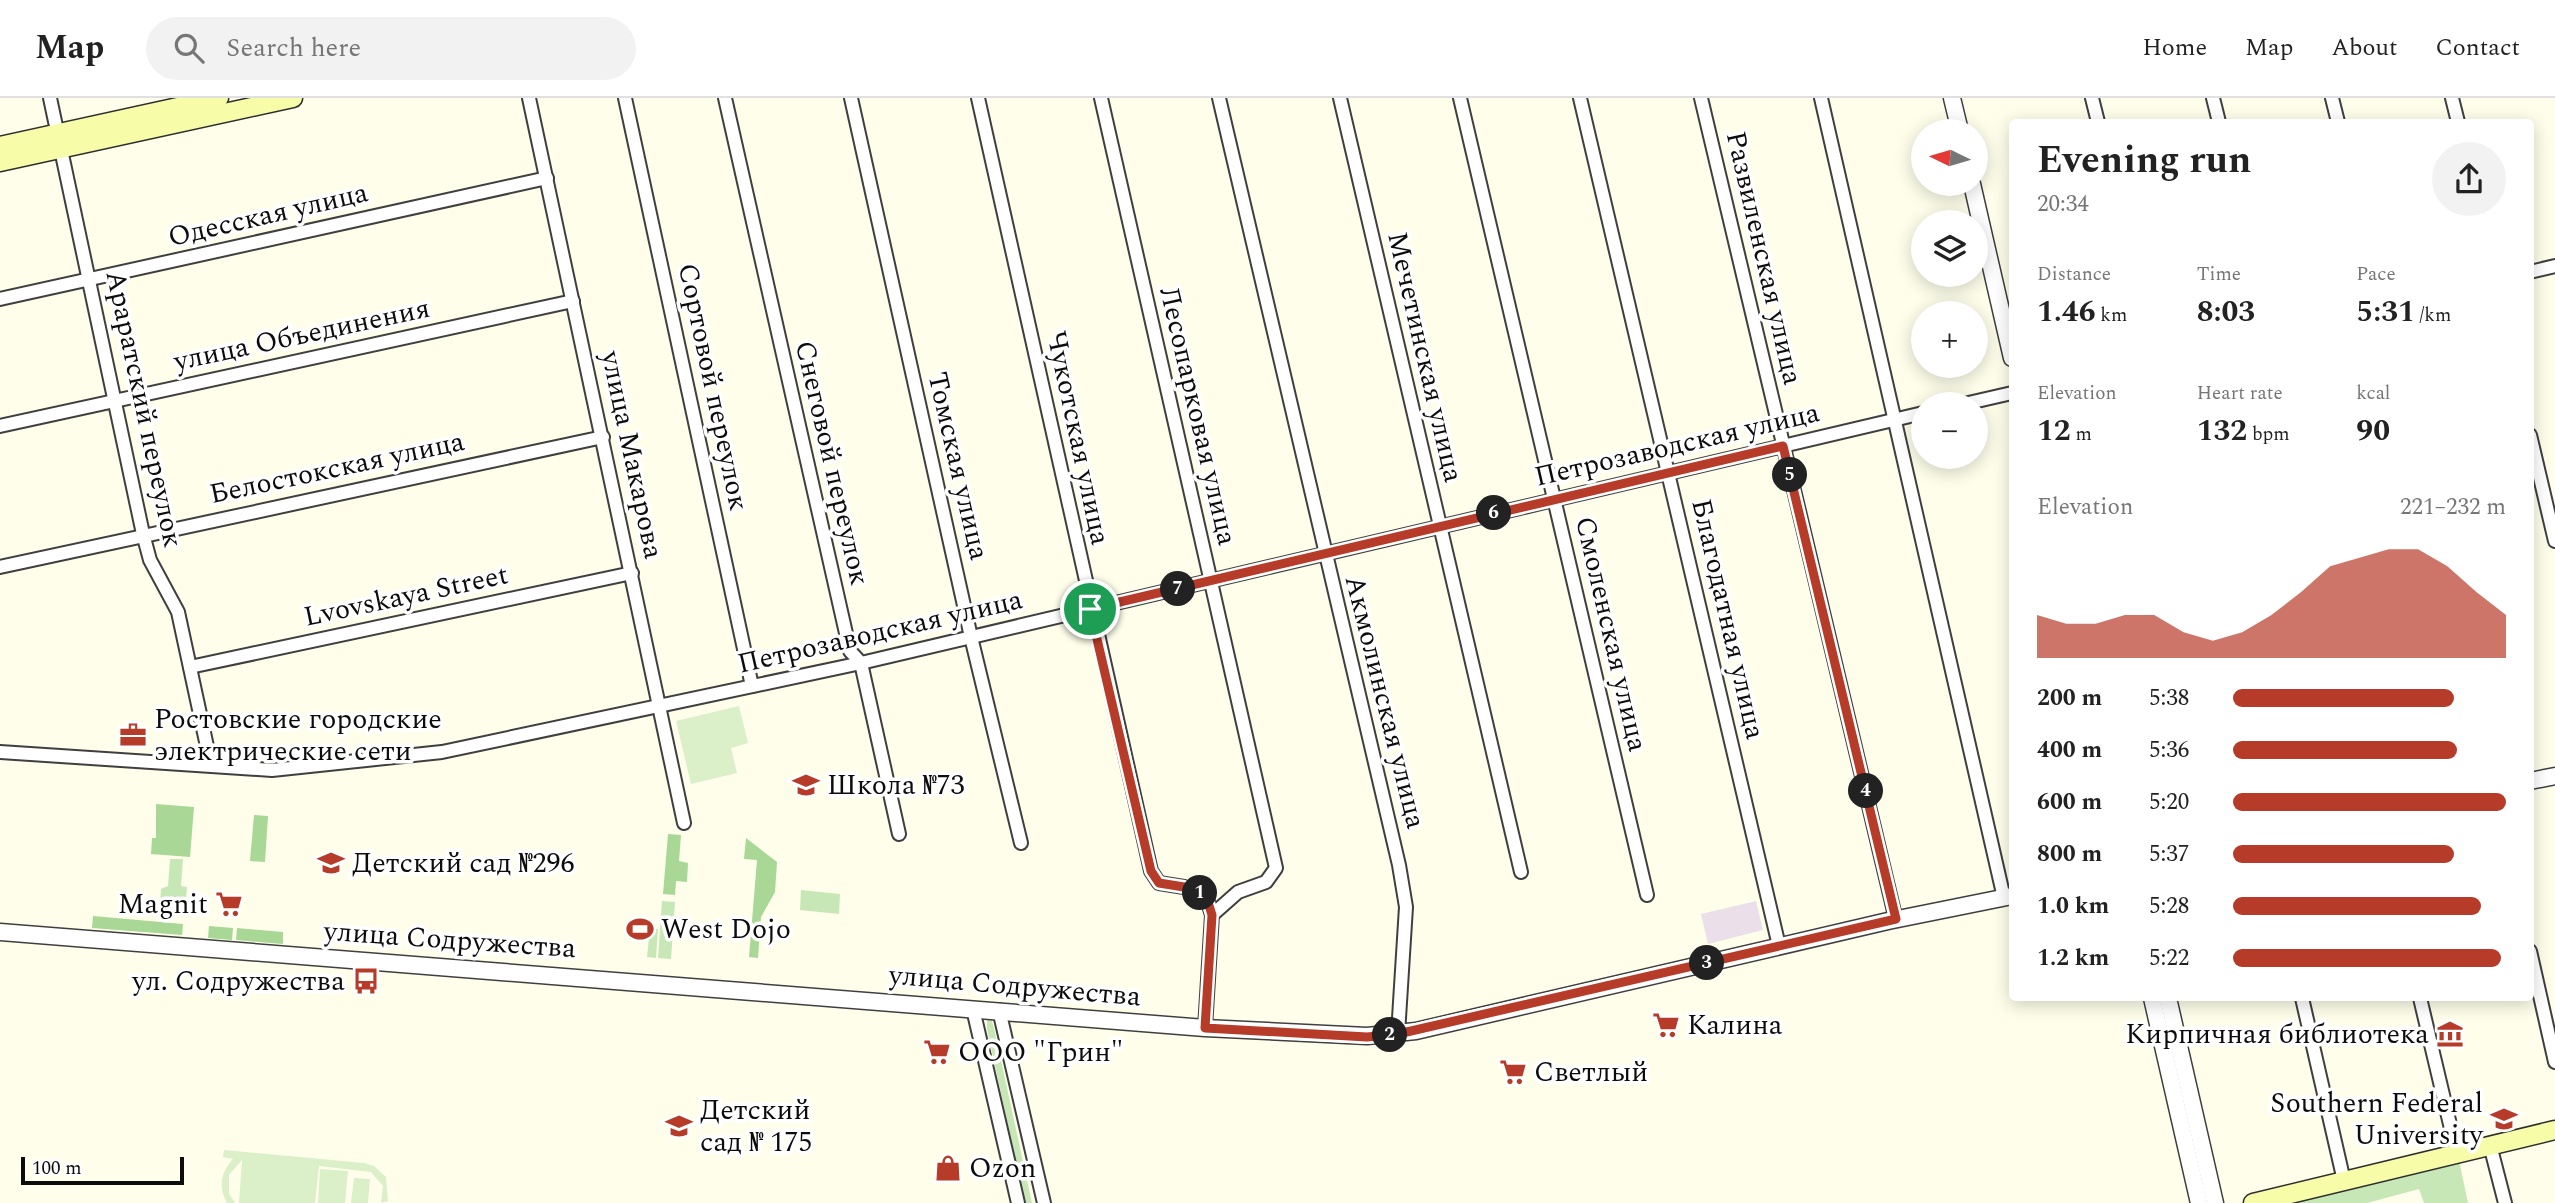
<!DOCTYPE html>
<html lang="en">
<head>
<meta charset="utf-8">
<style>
  body { margin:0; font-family:Spectral,serif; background:#f2f2f2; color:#222; height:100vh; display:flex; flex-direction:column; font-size:26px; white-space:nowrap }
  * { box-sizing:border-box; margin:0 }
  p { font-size:23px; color:#767676 }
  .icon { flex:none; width:38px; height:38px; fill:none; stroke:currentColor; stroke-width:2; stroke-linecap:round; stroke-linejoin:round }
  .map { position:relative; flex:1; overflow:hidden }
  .sheet { position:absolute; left:2009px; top:21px; width:525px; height:882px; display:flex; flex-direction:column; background:#fff; border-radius:7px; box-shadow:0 4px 18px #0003 }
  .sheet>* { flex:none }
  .needle { width:46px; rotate:275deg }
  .controls { position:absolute; left:1911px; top:21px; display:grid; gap:14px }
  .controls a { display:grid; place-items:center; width:77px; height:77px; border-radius:50%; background:#fff; box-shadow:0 4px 18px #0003; font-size:35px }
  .scale { position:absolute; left:21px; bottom:18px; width:163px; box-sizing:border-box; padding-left:7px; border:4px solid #0c0c0c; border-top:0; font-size:19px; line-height:24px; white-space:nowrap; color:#0c0c0c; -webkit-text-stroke:5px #fff; paint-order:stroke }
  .pin { position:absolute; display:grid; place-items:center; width:60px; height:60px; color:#fff; margin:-30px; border:4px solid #fff; border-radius:50%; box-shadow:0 2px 7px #0007 }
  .km { position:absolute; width:35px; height:35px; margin:-18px; border-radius:50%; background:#222; color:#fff; font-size:19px; line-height:35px; text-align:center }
  .round { display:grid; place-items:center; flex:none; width:74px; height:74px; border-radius:37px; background:#f2f2f2 }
  .summary { display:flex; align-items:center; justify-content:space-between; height:119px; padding:0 28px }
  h1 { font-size:38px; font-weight:700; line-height:52px }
  .figures { display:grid; grid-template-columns:repeat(3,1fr); gap:10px; height:119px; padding:7px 28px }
  .figures div { display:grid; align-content:center }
  .figures b { font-size:30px; font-weight:700 }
  .figures small { font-size:19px; font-weight:400 }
  .figures p { font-size:19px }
  .chart { height:196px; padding:14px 28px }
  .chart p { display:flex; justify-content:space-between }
  .chart svg { width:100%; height:126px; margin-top:7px; fill:#b73b29; opacity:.7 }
  ul { padding:0 28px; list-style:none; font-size:23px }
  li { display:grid; grid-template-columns:112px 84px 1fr; align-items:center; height:52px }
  li i { height:18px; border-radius:9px; background:#b73b29 }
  header { display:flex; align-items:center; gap:42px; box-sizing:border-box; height:98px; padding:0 35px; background:#fff; border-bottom:2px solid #e0e0e0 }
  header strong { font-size:33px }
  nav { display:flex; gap:38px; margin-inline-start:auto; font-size:24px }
  .search { width:490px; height:63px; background:#f2f2f2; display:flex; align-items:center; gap:18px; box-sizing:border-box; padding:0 24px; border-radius:38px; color:#767676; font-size:26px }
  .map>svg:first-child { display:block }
  .industrial { fill:#ebe0ea }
  .green { fill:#c7e7b6 }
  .forest { fill:#a8d796 }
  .pitch { fill:#dbefc8 }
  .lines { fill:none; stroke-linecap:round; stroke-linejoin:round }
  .minor-casing { stroke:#3f3f3f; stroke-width:16 }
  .tertiary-casing { stroke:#3f3f3f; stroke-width:19 }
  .secondary-casing { stroke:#2e2e2e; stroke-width:21 }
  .minor { stroke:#fff; stroke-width:12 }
  .tertiary { stroke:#fff; stroke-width:16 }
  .secondary { stroke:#f7fca8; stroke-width:18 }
  .route-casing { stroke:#fff; stroke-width:14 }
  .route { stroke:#b73b29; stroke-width:9 }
  .labels { text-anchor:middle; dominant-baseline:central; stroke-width:7; stroke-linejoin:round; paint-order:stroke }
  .street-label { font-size:28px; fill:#0c0c0c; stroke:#fff }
  .poi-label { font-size:28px; fill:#0c0c0c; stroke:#fff; text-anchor:start }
</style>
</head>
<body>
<header>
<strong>Map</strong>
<div class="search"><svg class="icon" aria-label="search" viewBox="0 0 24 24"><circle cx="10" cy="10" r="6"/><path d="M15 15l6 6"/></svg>Search here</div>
<nav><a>Home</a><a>Map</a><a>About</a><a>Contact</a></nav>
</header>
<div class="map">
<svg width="2555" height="1105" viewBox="0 0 2555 1105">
  <rect width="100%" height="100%" fill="#fefeeb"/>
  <!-- industrial -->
  <polygon class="industrial" points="1756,803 1763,832 1708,846 1701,816"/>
  <!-- green -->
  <g class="green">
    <polygon points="170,761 183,761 181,788 187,789 185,810 160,808 161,791 168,788"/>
    <polygon points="801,792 840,796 839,816 800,812"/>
    <polygon points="662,803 675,804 671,861 658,860"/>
    <polygon points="650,830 658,831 656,860 647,859"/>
    <polygon points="987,919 991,920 994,930 1032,1105 1025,1105 987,931"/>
    <polygon points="2459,1062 2468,1105 2424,1105 2419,1091 2367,1105 2299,1105 2298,1102"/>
  </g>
  <!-- forest -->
  <g class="forest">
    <polygon points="156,706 194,709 190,759 151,756 152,740 156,740"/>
    <polygon points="254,717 268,718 265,764 250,763"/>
    <polygon points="668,736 681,737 679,763 688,765 687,784 676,783 675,797 663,796"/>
    <polygon points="746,740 777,764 775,794 761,819 758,860 749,859 757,762 744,761"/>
    <polygon points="93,818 183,826 182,837 92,830"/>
    <polygon points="209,828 233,830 232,842 208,840"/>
    <polygon points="237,830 283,834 283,846 236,842"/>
  </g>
  <!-- pitch -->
  <g class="pitch">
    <polygon points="739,608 748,645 731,650 737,675 691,686 676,623"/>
    <path d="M224,1052L364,1065L374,1068L386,1079L388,1103L381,1105L383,1088L371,1074L319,1068L315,1105H239L242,1062L229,1077V1096L235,1105H227C218,1089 221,1074 233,1061L223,1059Z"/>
    <polygon points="320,1071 348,1073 345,1105 318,1105"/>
    <polygon points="354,1080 370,1081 368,1105 351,1105"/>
  </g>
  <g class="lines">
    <!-- minor casing -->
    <g class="minor-casing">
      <g id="minor">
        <polyline points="50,0 143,436 150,462 178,514 211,667"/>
        <polyline points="529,0 684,725"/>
        <polyline points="625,0 752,588"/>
        <polyline points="725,0 850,553 861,565 899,736"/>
        <polyline points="851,0 971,539 1021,745"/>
        <polyline points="978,0 1151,773 1159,785 1184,789 1206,798 1212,817 1205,930"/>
        <polyline points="1101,0 1276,770 1266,784 1238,794 1212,817"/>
        <polyline points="1219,0 1399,767 1406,809 1398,936"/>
        <polyline points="1340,0 1521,774"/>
        <polyline points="1460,0 1647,797"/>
        <polyline points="1580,0 1779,848"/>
        <polyline points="1701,0 1896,822"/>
        <polyline points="1821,0 2004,800"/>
        <polyline points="2092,0 2098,24"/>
        <polyline points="2213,0 2219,24"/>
        <polyline points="2332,0 2338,24"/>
        <polyline points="2452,0 2458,24"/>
        <polyline points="2530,174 2555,168"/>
        <polyline points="0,201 547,80"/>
        <polyline points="1964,306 2012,295"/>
        <polyline points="0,328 573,203"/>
        <polyline points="2530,337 2555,443"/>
        <polyline points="0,469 603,339"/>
        <polyline points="190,569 632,475"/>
        <polyline points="0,654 272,672 442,654 861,565 1923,315"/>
        <polyline points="2530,853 2555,964"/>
        <polyline points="2302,900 2344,1083"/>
        <polyline points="2420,900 2457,1056"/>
        <polyline points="973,911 1018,1105"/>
        <polyline points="999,912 1044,1105"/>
        <polyline points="2490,1047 2505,1105"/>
      </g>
    </g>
    <!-- tertiary casing -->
    <g class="tertiary-casing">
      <g id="tertiary">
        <polyline points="1952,0 1960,33"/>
        <polyline points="1972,86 2012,260"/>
        <polyline points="2530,683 2555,678"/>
        <polyline points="0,834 1205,930 1367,938 1416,933 1888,823 2012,798"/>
        <polyline points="2152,900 2199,1105"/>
        <polyline points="2168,900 2215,1105"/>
      </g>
    </g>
    <!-- secondary casing -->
    <g class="secondary-casing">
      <g id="secondary">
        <polyline points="0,48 219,0"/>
        <polyline points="0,64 293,0"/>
        <polyline points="2253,1105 2555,1032"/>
      </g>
    </g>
    <!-- minor -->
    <use href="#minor" class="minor"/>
    <!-- tertiary -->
    <use href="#tertiary" class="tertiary"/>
    <!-- secondary -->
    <use href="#secondary" class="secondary"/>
  </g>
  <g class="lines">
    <!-- route casing -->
    <g class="route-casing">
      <polygon id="route" points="1783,348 1896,821 1398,936 1367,939 1205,930 1212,817 1206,798 1184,789 1159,785 1151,773 1090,511"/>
    </g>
    <!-- route -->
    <use href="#route" class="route"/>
  </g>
  <!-- icons -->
  <defs>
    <g id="office-bare" transform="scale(2.1)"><path d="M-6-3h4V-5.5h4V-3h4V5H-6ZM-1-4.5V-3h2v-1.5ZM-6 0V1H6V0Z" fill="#b73b29" stroke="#fff" stroke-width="2.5" paint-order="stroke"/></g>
    <g id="school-bare" transform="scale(2.1)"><path d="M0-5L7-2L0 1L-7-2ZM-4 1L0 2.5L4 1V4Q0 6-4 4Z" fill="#b73b29" stroke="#fff" stroke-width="2.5" paint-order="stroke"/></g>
    <g id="supermarket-bare" transform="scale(2.1)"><path d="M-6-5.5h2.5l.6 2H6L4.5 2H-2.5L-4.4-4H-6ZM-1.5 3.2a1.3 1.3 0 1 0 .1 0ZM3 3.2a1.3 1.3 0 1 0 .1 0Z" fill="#b73b29" stroke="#fff" stroke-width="2.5" paint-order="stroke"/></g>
    <g id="stadium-bare" transform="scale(2.1)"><path d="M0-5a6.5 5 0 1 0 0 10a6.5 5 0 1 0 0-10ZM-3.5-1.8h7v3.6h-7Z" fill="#b73b29" stroke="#fff" stroke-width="2.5" paint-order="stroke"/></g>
    <g id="bus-bare" transform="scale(2.1)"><path d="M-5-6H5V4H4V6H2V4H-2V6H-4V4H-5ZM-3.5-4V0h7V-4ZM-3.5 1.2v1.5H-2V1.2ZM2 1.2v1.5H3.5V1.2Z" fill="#b73b29" stroke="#fff" stroke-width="2.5" paint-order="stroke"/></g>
    <g id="museum-bare" transform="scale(2.1)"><path d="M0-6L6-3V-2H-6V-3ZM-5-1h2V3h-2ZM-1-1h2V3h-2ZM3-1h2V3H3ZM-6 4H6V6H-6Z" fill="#b73b29" stroke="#fff" stroke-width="2.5" paint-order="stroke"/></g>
    <g id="university-bare" transform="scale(2.1)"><path d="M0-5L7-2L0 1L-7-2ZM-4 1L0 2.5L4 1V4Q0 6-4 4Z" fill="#b73b29" stroke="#fff" stroke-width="2.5" paint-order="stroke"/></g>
    <g id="shop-bare" transform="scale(2.1)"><path d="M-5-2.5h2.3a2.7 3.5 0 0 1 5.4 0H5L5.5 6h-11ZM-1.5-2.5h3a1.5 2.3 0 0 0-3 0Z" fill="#b73b29" stroke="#fff" stroke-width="2.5" paint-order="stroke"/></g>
  </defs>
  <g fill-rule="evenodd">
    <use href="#office-bare" x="133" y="637"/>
    <use href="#school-bare" x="806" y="687"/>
    <use href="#school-bare" x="331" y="765"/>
    <use href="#supermarket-bare" x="229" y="806"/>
    <use href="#stadium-bare" x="640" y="831"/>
    <use href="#bus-bare" x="366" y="883"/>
    <use href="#supermarket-bare" x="1666" y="927"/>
    <use href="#museum-bare" x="2450" y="936"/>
    <use href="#supermarket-bare" x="937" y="954"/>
    <use href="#supermarket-bare" x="1513" y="974"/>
    <use href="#university-bare" x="2504" y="1021"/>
    <use href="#school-bare" x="679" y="1028"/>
    <use href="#shop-bare" x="948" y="1070"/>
  </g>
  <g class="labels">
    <!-- street labels -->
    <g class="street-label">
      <text transform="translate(268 117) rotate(-13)">Одесская улица</text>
      <text transform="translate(1764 160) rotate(77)">Развиленская улица</text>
      <text transform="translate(302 237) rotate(-12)">улица Объединения</text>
      <text transform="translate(1425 259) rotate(77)">Мечетинская улица</text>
      <text transform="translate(713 289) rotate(78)">Сортовой переулок</text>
      <text transform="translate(144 311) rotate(78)">Араратский переулок</text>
      <text transform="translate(1198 318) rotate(77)">Лесопарковая улица</text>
      <text transform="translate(1078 340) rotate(78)">Чукотская улица</text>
      <text transform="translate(1677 347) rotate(-13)">Петрозаводская улица</text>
      <text transform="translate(632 357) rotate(78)">улица Макарова</text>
      <text transform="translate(832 365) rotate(77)">Снеговой переулок</text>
      <text transform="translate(958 368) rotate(77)">Томская улица</text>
      <text transform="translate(337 370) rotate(-12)">Белостокская улица</text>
      <text transform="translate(406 498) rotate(-12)">Lvovskaya Street</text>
      <text transform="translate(1728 521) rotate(77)">Благодатная улица</text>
      <text transform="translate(880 534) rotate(-13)">Петрозаводская улица</text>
      <text transform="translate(1611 536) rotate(77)">Смоленская улица</text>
      <text transform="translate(1385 604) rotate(76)">Акмолинская улица</text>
      <text transform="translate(450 842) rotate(4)">улица Содружества</text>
      <text transform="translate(1015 888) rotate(5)">улица Содружества</text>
    </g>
    <!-- poi labels -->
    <g class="poi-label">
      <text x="154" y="621">Ростовские городские<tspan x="154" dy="32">электрические сети</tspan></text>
      <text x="827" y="687">Школа №73</text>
      <text x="352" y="765">Детский сад №296</text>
      <text x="208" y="806" text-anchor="end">Magnit</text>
      <text x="661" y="831">West Dojo</text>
      <text x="345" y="883" text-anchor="end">ул. Содружества</text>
      <text x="1687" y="927">Калина</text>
      <text x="2429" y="936" text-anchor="end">Кирпичная библиотека</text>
      <text x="958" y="954">ООО "Грин"</text>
      <text x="1534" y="974">Светлый</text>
      <text x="2483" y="1005" text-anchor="end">Southern Federal<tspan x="2483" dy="32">University</tspan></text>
      <text x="700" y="1012">Детский<tspan x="700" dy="32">сад № 175</tspan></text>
      <text x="969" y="1070">Ozon</text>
    </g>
  </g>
</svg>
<div class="controls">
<a><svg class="needle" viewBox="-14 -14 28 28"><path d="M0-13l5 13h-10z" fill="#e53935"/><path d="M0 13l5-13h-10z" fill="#767676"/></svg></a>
<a><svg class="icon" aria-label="layers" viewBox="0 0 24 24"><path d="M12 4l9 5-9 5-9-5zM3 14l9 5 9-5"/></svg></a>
<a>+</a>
<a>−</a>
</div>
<div class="scale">100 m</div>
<div class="pin" style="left:1090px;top:511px;background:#1e9e55"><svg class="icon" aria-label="arrive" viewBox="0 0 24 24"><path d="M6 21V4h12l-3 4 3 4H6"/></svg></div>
<b class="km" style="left:1200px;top:795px">1</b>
<b class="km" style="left:1390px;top:937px">2</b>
<b class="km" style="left:1707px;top:865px">3</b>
<b class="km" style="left:1866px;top:693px">4</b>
<b class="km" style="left:1790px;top:377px">5</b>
<b class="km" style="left:1494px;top:415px">6</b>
<b class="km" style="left:1178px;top:491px">7</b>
<section class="sheet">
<div class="summary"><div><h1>Evening run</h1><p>20:34</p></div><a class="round"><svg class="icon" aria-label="share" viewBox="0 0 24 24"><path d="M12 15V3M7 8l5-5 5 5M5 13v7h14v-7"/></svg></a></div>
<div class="figures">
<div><p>Distance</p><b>1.46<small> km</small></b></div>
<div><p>Time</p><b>8:03</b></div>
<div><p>Pace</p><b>5:31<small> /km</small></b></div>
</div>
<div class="figures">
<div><p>Elevation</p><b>12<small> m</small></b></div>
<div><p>Heart rate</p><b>132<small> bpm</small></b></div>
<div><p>kcal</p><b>90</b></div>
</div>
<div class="chart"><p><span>Elevation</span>221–232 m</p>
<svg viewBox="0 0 160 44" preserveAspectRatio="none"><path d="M0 44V29L10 32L20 32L30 29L40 29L50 35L60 38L70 35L80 29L90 21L100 12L110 9L120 6L130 6L140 12L150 21L160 29V44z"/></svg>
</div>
<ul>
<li><b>200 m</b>5:38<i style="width:81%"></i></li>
<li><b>400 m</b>5:36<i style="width:82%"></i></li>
<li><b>600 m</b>5:20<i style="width:100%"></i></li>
<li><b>800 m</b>5:37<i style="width:81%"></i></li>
<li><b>1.0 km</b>5:28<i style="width:91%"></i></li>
<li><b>1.2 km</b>5:22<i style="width:98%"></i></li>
</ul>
</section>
</div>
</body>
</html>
